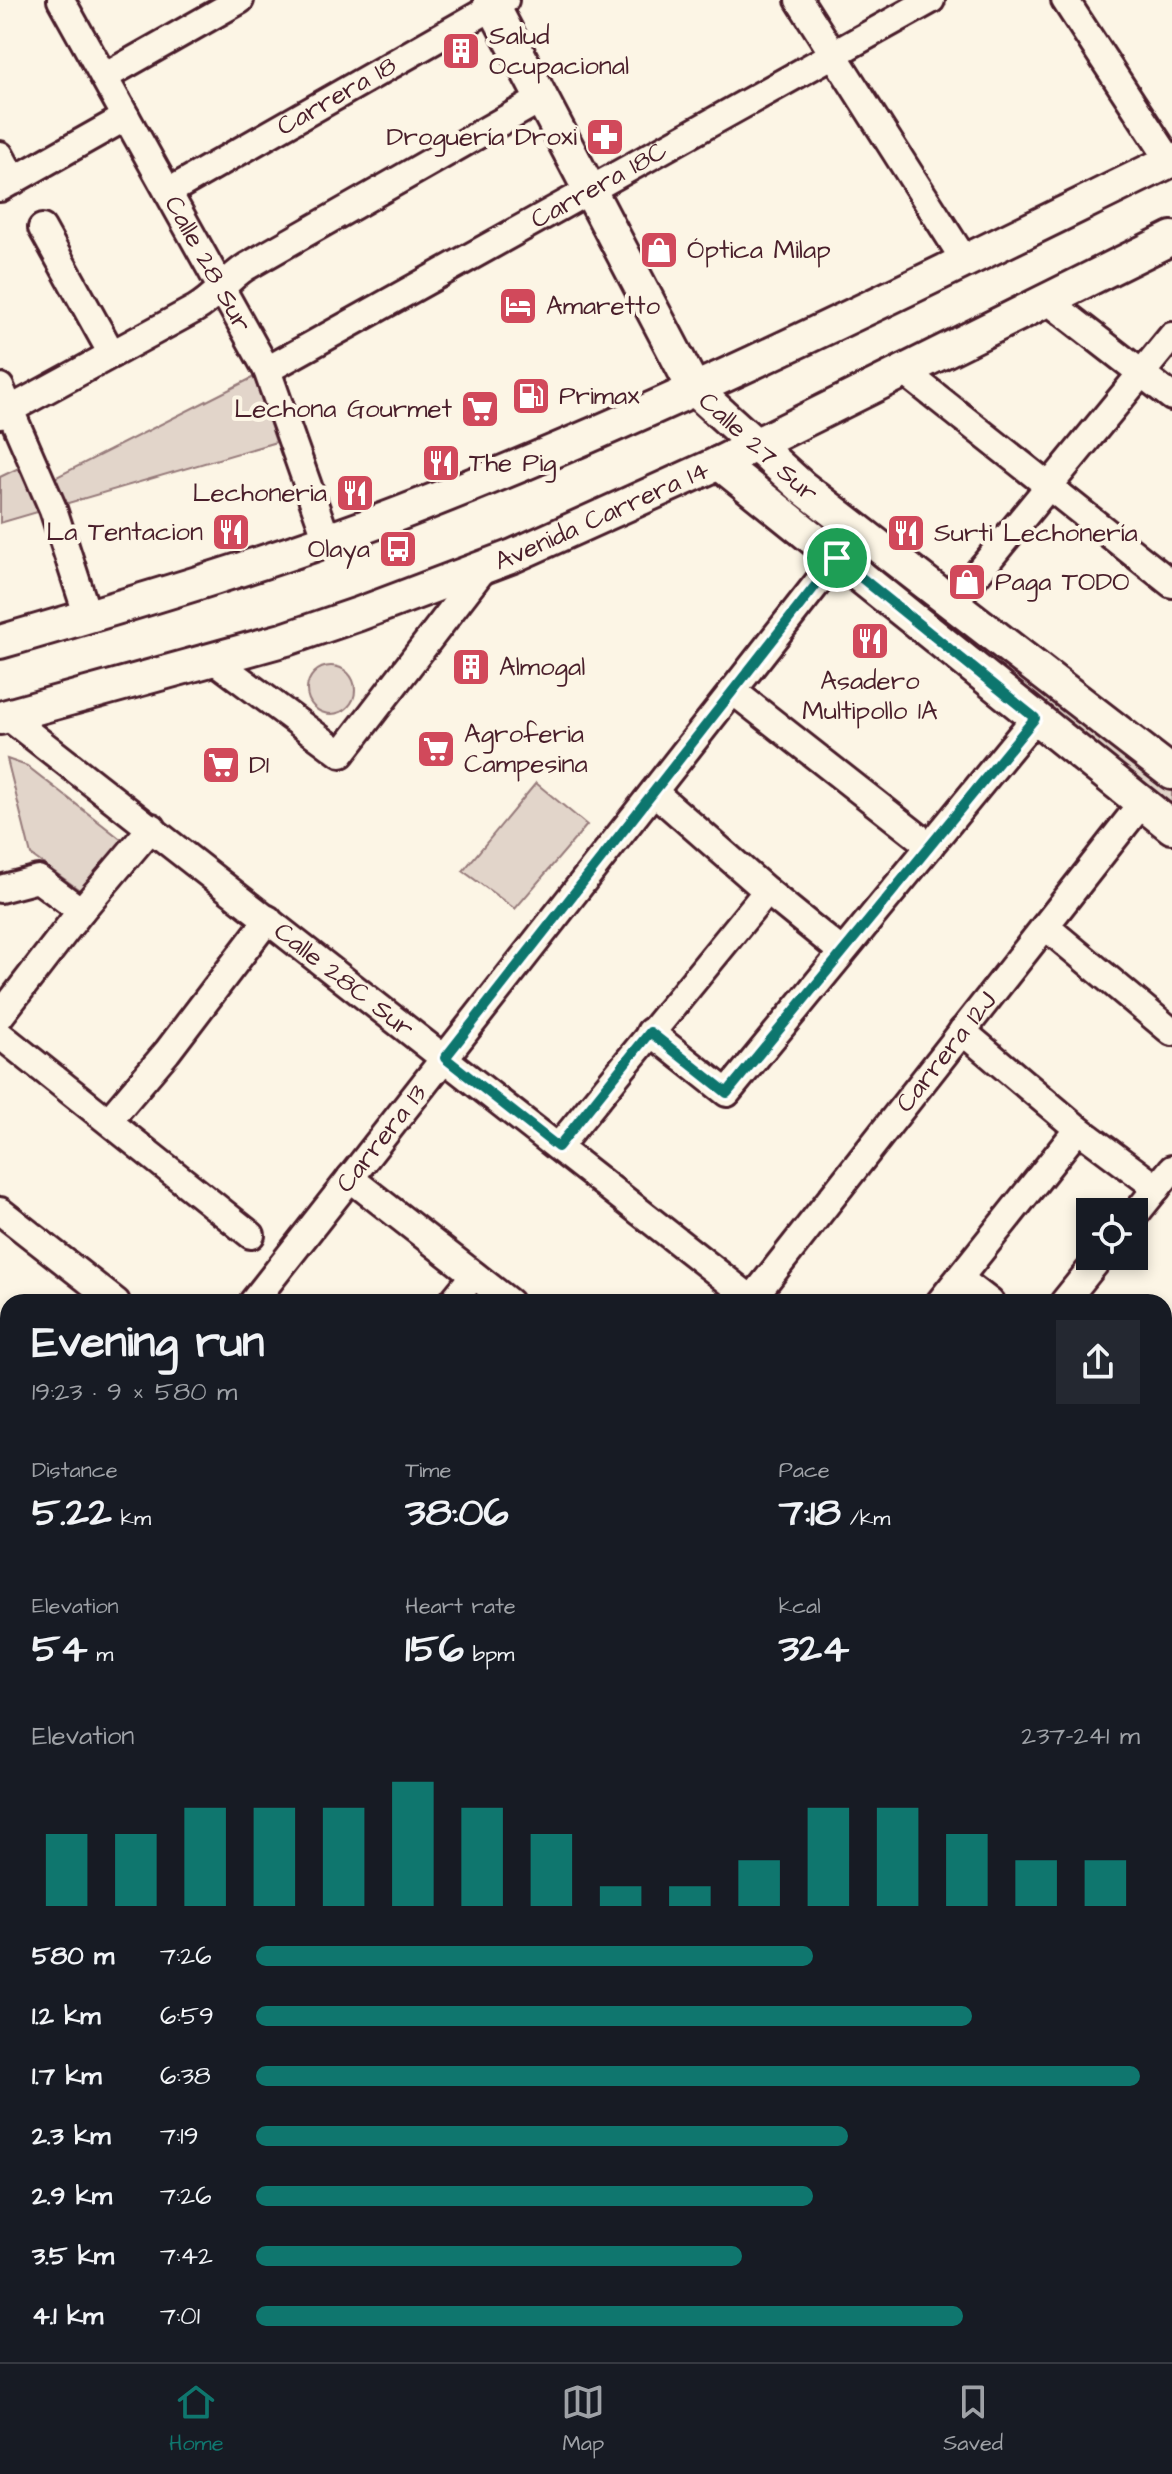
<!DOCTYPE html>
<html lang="en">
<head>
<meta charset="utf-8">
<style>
  body { margin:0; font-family:"Architects Daughter",sans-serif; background:#242831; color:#f1f3f6; height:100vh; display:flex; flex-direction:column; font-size:30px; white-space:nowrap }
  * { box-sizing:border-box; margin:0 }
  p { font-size:26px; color:#9ea1a6 }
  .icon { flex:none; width:44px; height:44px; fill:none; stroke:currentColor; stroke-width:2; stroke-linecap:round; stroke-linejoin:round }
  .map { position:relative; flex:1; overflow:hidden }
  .details { position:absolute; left:0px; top:1294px; width:1172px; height:1068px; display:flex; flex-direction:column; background:#171b24; border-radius:24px 24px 0 0; box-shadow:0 4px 12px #0003 }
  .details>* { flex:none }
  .fabs { position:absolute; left:1076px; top:1198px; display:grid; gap:16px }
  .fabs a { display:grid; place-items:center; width:72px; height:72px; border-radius:0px; background:#171b24; box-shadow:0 4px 12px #0003; font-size:40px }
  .pin { position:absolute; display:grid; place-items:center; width:68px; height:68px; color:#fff; margin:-34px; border:4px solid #fff; border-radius:50%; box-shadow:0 2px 8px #0007 }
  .round { display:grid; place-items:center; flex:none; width:84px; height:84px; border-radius:0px; background:#242831 }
  .headline { display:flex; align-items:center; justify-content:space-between; height:136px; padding:0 32px }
  h1 { font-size:44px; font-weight:700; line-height:60px }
  .metrics { display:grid; grid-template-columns:repeat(3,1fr); gap:12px; height:136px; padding:8px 32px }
  .metrics div { display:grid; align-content:center }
  .metrics b { font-size:40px; font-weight:700 }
  .metrics small { font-size:22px; font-weight:400 }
  .metrics p { font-size:22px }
  .chart { height:224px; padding:16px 32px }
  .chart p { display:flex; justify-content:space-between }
  .chart svg { width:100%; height:144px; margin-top:8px; stroke:#0f766e; stroke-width:6 }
  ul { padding:0 32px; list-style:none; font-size:26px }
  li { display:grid; grid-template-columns:128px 96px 1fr; align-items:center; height:60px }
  li i { height:20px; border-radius:10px; background:#0f766e }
  .dock { display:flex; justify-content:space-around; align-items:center; height:112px; border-top:2px solid #363941; background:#171b24; font-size:22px; color:#9ea1a6 }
  .dock a { display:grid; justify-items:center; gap:4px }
  .dock .active { color:#0f766e }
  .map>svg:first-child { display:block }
  .green { fill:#e2d5ca; stroke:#967a7a; stroke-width:2 }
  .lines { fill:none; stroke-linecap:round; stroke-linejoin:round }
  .minor-casing { stroke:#4a1f2b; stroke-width:32 }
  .major-casing { stroke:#4a1f2b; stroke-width:38 }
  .minor { stroke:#fcf5e5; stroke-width:26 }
  .major { stroke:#fcf5e5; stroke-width:32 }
  .route-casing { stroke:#fff; stroke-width:16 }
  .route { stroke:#0f766e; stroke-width:10 }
  .labels { text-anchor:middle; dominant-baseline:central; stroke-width:8; stroke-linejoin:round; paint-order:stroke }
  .poi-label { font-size:26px; fill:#4a1f2b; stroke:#fcf5e5; text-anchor:start }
  .street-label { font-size:26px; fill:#4a1f2b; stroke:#fcf5e5 }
</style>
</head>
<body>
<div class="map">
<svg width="1172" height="2362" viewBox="0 0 1172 2362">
  <rect width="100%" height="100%" fill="#fcf5e5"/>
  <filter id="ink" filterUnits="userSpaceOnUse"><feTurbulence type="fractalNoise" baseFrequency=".0125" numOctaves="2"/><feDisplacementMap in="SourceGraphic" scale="16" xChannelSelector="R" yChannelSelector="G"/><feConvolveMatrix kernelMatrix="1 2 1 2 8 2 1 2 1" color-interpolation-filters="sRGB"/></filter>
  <g filter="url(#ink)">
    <!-- green -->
    <g class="green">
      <polygon points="254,377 276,442 0,523 0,477 33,461 43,484"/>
      <polygon points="880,556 1172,784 1172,809 868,571"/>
      <circle cx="331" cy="690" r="24"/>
      <polygon points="7,759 27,766 127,844 85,894 31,855"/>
      <polygon points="536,783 587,825 515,909 463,871"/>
      <polygon points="0,1538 8,1544 8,1651 0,1645"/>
      <polygon points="1172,1785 1172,1884 1164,1887 1164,1788"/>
      <polygon points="1164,2197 1172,2198 1172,2362 945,2362 935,2354 1164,2354"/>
    </g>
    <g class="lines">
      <!-- minor casing -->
      <g class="minor-casing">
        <g id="minor">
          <path id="s1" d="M61,0L267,370L327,540"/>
          <polyline points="799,0 965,261"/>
          <polyline points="1065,0 1170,161"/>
          <polyline points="104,77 240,0"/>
          <polyline points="0,155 14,181"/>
          <polyline points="0,188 126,117"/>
          <path id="s2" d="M168,192L505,0"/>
          <polyline points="42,228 112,354"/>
          <polyline points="1047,300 1172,397"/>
          <path id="s3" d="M267,370L931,0"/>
          <polyline points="905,372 1172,584"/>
          <polyline points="0,387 53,509 88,617"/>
          <path d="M0,415L195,309C215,298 227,279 246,267L541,99"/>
          <polyline points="953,603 1172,336"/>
          <polyline points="214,660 341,754 484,568"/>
          <polyline points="733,691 930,846"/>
          <path id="s4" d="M7,716L755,1302"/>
          <polyline points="654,792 767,891 842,952"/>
          <polyline points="0,889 38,879 81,911"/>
          <polyline points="1045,926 1172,1032"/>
          <polyline points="0,1016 81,911 152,827"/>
          <polyline points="962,1031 1078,1129 1157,1188"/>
          <polyline points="650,1032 727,1093 1035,718"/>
          <polyline points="0,1035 251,1235"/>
          <polyline points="110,1119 167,1052 268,919"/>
          <polyline points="558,1147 767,891"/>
          <polyline points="350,1178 509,1302"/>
          <polyline points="0,1211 116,1302"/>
          <polyline points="1134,1216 1172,1169"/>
          <polyline points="960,1279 990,1302"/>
          <path id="s5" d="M752,1299L1141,804"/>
          <path id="s6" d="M253,1302L837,558"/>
          <polyline points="452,1302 474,1275"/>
          <polyline points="940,1302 1078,1129"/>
          <polyline points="1064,1302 1101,1256"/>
          <polyline points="1164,1407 1172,1396"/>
          <polyline points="0,1624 8,1613"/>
          <polyline points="1164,1625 1172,1632"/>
          <polyline points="0,1656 8,1662"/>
          <polyline points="0,1872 8,1861"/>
          <polyline points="1164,1897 1172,1894"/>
          <polyline points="0,2095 8,2085"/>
          <polyline points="0,2158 8,2164"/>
          <polyline points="1164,2185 1172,2187"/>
          <polyline points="251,2354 261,2362"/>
          <polyline points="868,2362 891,2354"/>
        </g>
      </g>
      <!-- major casing -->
      <g class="major-casing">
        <g id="major">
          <path id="s7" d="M490,0L694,389L802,487L1172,773"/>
          <polyline points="719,463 1172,827"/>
          <path d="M0,642C141,601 282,560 419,506C676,406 924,281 1172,160"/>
          <path id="s8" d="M0,718L286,639L359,614L513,556L719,463L1172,238"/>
        </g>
      </g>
      <!-- minor -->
      <use href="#minor" class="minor"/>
      <!-- major -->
      <use href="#major" class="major"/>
    </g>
  </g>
  <g class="lines" filter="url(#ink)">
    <!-- route casing -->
    <g class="route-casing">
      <polygon id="route" points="837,558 1035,718 727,1093 650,1032 558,1147 445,1058"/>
    </g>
    <!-- route -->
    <use href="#route" class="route"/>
  </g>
  <!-- icons -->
  <defs>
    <g id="building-square" transform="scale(2)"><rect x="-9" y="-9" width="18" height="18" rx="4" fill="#d1495b" stroke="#fcf5e5"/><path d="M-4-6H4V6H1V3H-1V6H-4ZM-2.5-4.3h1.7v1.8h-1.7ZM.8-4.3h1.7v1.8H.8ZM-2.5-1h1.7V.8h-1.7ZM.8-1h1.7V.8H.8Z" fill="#fff"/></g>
    <g id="pharmacy-square" transform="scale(2)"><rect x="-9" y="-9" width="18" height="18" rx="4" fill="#d1495b" stroke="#fcf5e5"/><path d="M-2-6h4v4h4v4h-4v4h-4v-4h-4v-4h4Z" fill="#fff"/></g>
    <g id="shop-square" transform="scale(2)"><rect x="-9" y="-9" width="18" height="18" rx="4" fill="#d1495b" stroke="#fcf5e5"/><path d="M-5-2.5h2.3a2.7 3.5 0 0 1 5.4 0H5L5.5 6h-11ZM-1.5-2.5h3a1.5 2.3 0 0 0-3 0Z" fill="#fff"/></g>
    <g id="hotel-square" transform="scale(2)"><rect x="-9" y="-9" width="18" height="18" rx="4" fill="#d1495b" stroke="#fcf5e5"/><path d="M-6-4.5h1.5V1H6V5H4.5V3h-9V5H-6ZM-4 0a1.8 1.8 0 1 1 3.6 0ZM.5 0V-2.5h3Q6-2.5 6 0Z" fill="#fff"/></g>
    <g id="fuel-square" transform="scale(2)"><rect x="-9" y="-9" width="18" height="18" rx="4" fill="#d1495b" stroke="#fcf5e5"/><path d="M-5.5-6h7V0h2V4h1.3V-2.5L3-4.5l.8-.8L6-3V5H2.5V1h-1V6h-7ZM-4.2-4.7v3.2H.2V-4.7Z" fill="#fff"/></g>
    <g id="supermarket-square" transform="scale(2)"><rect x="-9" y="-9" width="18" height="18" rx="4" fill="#d1495b" stroke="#fcf5e5"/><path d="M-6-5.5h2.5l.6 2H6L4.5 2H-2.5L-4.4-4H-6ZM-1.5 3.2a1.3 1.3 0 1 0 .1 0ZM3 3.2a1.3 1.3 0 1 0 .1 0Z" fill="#fff"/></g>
    <g id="restaurant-square" transform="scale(2)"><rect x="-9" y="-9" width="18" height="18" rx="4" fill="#d1495b" stroke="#fcf5e5"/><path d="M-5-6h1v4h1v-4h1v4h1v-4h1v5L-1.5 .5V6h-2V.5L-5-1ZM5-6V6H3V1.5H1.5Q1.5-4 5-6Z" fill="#fff"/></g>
    <g id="bus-square" transform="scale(2)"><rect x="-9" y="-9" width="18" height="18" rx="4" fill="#d1495b" stroke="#fcf5e5"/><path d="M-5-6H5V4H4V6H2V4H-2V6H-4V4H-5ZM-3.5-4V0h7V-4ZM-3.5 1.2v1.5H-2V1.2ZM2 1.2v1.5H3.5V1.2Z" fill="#fff"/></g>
  </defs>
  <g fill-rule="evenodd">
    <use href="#building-square" x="461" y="51"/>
    <use href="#pharmacy-square" x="605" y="137"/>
    <use href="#shop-square" x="659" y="250"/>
    <use href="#hotel-square" x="518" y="306"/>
    <use href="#fuel-square" x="531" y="396"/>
    <use href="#supermarket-square" x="480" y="409"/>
    <use href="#restaurant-square" x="441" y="463"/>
    <use href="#restaurant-square" x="355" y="493"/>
    <use href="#restaurant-square" x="231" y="532"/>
    <use href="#restaurant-square" x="906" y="533"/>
    <use href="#bus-square" x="398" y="549"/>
    <use href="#shop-square" x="967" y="582"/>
    <use href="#restaurant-square" x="870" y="641"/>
    <use href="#building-square" x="471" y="667"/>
    <use href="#supermarket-square" x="436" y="749"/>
    <use href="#supermarket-square" x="221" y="765"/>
  </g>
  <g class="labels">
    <!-- poi labels -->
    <g class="poi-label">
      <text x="489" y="36">Salud<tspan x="489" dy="30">Ocupacional</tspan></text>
      <text x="577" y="137" text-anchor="end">Droguería Droxi</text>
      <text x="687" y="250">Óptica Milap</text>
      <text x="546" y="306">Amaretto</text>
      <text x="559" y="396">Primax</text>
      <text x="452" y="409" text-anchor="end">Lechona Gourmet</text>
      <text x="469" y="463">The Pig</text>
      <text x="327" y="493" text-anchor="end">Lechoneria</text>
      <text x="203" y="532" text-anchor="end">La Tentacion</text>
      <text x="934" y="533">Surti Lechonería</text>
      <text x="370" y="549" text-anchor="end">Olaya</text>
      <text x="995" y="582">Paga TODO</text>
      <text x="499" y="667">Almogal</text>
      <text x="870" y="681" text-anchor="middle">Asadero<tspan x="870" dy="30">Multipollo 1A</tspan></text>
      <text x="464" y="734">Agroferia<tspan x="464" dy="30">Campesina</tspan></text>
      <text x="249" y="765">D1</text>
    </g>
    <!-- street labels -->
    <g class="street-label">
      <text stroke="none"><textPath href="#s2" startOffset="194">Carrera 18</textPath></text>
      <text stroke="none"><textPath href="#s3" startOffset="380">Carrera 18C</textPath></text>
      <text stroke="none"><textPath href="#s1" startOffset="302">Calle 28 Sur</textPath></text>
      <text stroke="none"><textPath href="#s7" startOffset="526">Calle 27 Sur</textPath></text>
      <text stroke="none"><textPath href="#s8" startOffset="636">Avenida Carrera 14</textPath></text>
      <text stroke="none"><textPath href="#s4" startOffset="428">Calle 28C Sur</textPath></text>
      <text stroke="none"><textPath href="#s5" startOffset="314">Carrera 12J</textPath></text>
      <text stroke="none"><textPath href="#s6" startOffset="208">Carrera 13</textPath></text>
    </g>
  </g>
</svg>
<div class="fabs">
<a><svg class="icon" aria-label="locate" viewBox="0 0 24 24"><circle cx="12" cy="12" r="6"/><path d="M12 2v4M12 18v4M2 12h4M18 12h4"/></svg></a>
</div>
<div class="pin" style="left:837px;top:558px;background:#1e9e55"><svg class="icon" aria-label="arrive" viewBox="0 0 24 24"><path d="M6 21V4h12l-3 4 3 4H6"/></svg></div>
<section class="details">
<div class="headline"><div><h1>Evening run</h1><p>19:23 · 9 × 580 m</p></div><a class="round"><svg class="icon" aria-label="share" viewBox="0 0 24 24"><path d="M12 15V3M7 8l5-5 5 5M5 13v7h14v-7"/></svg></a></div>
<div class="metrics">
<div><p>Distance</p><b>5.22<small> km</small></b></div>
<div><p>Time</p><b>38:06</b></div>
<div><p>Pace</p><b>7:18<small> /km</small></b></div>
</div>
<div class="metrics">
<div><p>Elevation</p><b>54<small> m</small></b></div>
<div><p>Heart rate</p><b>156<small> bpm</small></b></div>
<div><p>kcal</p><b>324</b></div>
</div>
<div class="chart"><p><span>Elevation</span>237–241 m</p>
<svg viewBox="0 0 160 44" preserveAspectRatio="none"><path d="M5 44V22M15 44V22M25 44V14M35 44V14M45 44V14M55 44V6M65 44V14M75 44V22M85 44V38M95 44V38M105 44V30M115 44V14M125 44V14M135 44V22M145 44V30M155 44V30"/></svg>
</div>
<ul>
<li><b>580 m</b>7:26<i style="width:63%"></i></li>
<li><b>1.2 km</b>6:59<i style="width:81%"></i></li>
<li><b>1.7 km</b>6:38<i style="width:100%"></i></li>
<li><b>2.3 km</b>7:19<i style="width:67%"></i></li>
<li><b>2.9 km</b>7:26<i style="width:63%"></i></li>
<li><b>3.5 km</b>7:42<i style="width:55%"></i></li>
<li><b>4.1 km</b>7:01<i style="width:80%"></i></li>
</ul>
</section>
</div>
<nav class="dock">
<a class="active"><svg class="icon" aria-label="home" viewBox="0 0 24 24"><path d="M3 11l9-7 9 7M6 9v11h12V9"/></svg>Home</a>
<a><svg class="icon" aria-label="map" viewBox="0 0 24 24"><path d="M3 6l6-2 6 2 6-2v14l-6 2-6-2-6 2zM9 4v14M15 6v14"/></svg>Map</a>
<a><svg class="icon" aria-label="saved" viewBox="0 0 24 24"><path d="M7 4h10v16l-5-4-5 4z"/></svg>Saved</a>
</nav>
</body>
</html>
